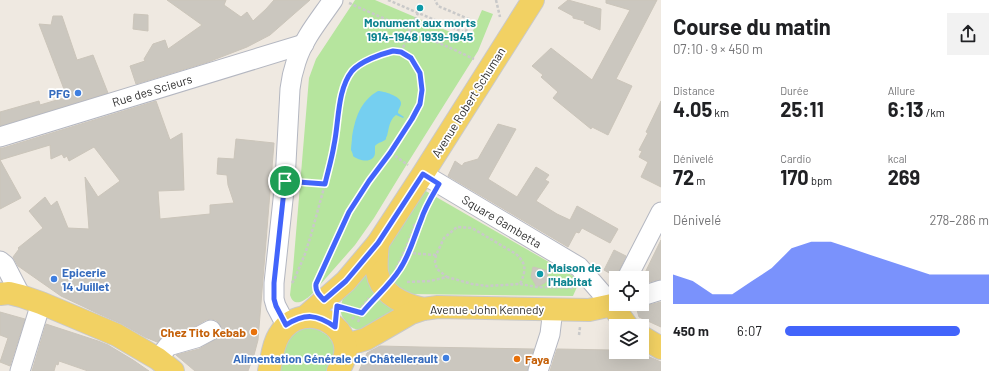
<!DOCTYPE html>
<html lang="fr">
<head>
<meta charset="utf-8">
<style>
  body { margin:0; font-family:Barlow,sans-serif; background:#f2f2f2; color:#202124; height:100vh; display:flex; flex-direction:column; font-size:15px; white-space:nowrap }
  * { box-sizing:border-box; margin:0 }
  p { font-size:13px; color:#757577 }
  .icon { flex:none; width:22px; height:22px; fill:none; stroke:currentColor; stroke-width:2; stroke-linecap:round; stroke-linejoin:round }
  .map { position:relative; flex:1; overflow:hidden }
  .side { display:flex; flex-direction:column; background:#fff; width:340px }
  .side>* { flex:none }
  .buttons { position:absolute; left:609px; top:271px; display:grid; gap:8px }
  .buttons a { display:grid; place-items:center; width:40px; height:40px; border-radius:0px; background:#fff; box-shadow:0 4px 16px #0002; font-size:20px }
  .pin { position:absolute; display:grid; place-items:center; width:34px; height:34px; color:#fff; margin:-17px; border:2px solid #fff; border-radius:50%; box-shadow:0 1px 4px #0007 }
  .round { display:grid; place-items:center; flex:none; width:42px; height:42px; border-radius:0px; background:#f2f2f2 }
  .overview { display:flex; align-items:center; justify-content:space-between; height:68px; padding:0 12px }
  h1 { font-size:22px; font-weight:700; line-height:30px }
  .figures { display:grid; grid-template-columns:repeat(3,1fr); gap:6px; height:68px; padding:4px 12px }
  .figures div { display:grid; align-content:center }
  .figures b { font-size:20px; font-weight:700 }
  .figures small { font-size:11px; font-weight:400 }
  .figures p { font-size:11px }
  .chart { height:112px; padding:8px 12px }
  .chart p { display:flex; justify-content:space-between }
  .chart svg { width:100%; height:72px; margin-top:4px; fill:#4264fb; opacity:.7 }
  ul { padding:0 12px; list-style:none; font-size:13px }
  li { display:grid; grid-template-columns:64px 48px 1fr; align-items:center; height:30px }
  li i { height:10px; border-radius:5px; background:#4264fb }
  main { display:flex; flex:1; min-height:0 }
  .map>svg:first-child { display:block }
  .green { fill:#b6e59e }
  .water { fill:#75cff0 }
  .building { fill:#cbc7bf; stroke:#cbc5ba }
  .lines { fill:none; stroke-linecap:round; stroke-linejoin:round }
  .minor-casing { stroke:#b4b7c1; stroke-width:21 }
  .major-casing { stroke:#c9c9c9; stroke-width:24 }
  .path { stroke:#c9c9c9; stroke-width:2.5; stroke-dasharray:3 2; stroke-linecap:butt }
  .minor { stroke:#fff; stroke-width:19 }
  .major { stroke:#f2d163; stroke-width:22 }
  .route-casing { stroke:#fff; stroke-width:8 }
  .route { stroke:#4264fb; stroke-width:5 }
  .culture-dot { fill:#0f9aa8; stroke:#fff; stroke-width:1.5 }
  .shop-dot { fill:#3f7fe0; stroke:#fff; stroke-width:1.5 }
  .food-dot { fill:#e8710a; stroke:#fff; stroke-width:1.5 }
  .labels { text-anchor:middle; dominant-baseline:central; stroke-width:3.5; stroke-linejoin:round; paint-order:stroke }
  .culture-label { font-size:12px; font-weight:bold; fill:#0d838f; stroke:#fff }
  .street-label { font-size:12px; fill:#2e2e2e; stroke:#fff }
  .shop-label { font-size:12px; font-weight:bold; fill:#366cbe; stroke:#fff; text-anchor:end }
  .food-label { font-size:12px; font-weight:bold; fill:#c56008; stroke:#fff; text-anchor:end }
</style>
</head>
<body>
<main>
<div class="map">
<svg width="661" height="371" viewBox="0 0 661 371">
  <rect width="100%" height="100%" fill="#efe9e1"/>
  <!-- green -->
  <g class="green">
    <path d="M355,0H375L469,40L482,10L493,14L478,51L473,59L407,164L374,218L355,245L311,295C304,301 294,308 290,295L293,269L309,78L316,59Z"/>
    <polygon points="424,190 580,280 573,296 409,294 391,286 383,250"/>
    <path d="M371,258L406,307L366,330C357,330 349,329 345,320C343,318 341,315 341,312C339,294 360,271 371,258Z"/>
    <polygon points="306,327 317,329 327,335 334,344 335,356 329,371 278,371 286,340 295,331"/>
  </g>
  <!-- water -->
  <path class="water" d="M378,91C383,91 401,96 401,103C401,107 398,109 398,113L404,117L403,118L396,115C389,120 389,129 387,136C386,137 386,138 386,139C384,142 378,142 375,146C375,148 375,150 375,153C374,164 359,161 353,156C353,154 352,152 351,150C351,146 352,141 352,137C355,119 360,101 378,91Z"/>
  <!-- building -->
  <g class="building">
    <polygon points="167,0 226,0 224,5 241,17 247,12 253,21 266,9 274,0 310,0 270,35 247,47 208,62 136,84 130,66 145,61 144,59 153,44 165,40 168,49 202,25"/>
    <polygon points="568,0 601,9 600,30 584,23 585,21 573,18 573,16 558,8"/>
    <polygon points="606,0 657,0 616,79 632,86 608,135 592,127 591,129 553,98 558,92 541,77 543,75 532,66 551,48 592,80 630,10 606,3"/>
    <polygon points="134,14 148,15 148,31 133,29"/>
    <polygon points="53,16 62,16 77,60 93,55 108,93 0,126 0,112 39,101 40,105 67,97 39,24 51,25"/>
    <polygon points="156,101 170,140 182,133 184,190 158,191 160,219 210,214 210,205 234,203 228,185 227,175 217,174 218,158 234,159 236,139 274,143 258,340 254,355 248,371 195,371 176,355 199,349 216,339 220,335 222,330 220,325 216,320 211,319 206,320 192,328 165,335 160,339 157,342 145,337 122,324 97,313 61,296 18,266 13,257 19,249 18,248 43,228 29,211 45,197 51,206 57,201 68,228 89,229 85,177 98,197 120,181 94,147 69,161 67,156 64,158 62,154 51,159 50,145 0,160 0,148 3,148"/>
    <polygon points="661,101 661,187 641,177 648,162 639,157 642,151 639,150 648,133 646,132"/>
    <polygon points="498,124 516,129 488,179 517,197 536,167 549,175 545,180 549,182 536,201 557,214 570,220 577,206 618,229 610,243 582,228 579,233 576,232 568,247 448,176 455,161 462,166 464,163 478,159"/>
    <polygon points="0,160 21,198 0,209"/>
    <polygon points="661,240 661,279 642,284 642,279"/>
    <polygon points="614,250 626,256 616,277 604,270"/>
    <polygon points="533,267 549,271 546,282 537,287 531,277"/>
    <polygon points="661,302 661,327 639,317 637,310 640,307 645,306"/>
    <polygon points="0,312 25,319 10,366 0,362 8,338 0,335"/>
    <polygon points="46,324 98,341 108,345 133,360 149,371 88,371 59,361 58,365 56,364 54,371 32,371"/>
    <polygon points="380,346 420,347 534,349 528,368 527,371 359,371 367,353"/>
    <polygon points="557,349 612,350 611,352 638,352 661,362 661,371 550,371"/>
  </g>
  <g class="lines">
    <!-- minor casing -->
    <g class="minor-casing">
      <g id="minor">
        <polyline points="0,137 304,44"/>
        <polyline points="423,174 579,267 612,305"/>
        <polyline points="0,261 5,265 21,296"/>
        <polyline points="627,278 661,212"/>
        <polyline points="642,296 661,290"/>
        <path d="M286,325L276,306L274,299V283L285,181L290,89C291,80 293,71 296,62C303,39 320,19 333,0"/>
        <polyline points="158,359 168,346 196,338 211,330"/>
        <polyline points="20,371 41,303"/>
        <polyline points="538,371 550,334 553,309"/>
      </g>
    </g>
    <!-- major casing -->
    <g class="major-casing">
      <g id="major">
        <path d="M378,243C377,253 376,263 377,272C381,295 403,304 423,309"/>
        <polyline points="0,294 9,293 21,296 41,303 117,335 158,359 173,371"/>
        <polyline points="305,317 346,281 378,243 423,174 533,0"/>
        <polyline points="642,337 661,348"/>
        <polyline points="346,345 366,339 411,313 423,309 438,307 589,310 612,305 627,326"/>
        <path d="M269,371C272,359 272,346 279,335C303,294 367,329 338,371"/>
      </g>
    </g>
    <!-- path -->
    <g class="path">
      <polyline points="388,0 465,33 471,20 438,6 435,0"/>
      <polyline points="496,0 500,17"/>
      <polyline points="349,3 457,51 474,59"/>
      <polyline points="401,52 418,13"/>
      <polyline points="391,153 408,165"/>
      <polyline points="301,182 325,184"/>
      <polyline points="408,253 436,255"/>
      <path d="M396,268C404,253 410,239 415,223"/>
      <path d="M397,274C412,254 417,227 427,204"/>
      <path d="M407,282L430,281L447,277L472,284L487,286L520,284C526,271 527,264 516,254L472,228L457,227L444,238L436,255L435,262L437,269L447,277"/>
      <polyline points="292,283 294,280 305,254 311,235 325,184 334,145 342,94 346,82 353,71 363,64 381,54 393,51 401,52 411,58 420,73 422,90 420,104 412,119 391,153 369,181 349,213 318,280"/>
      <polyline points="520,284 537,287 575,288"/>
      <polyline points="343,308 362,313"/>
      <polyline points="352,319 369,298"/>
      <polyline points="358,322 362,313 372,301"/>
      <polyline points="579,335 580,327"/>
    </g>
    <!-- minor -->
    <use href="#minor" class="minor"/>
    <!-- major -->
    <use href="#major" class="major"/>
  </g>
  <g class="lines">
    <!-- route casing -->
    <g class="route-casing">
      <path id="route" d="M393,51L401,52L411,58L420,73L422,90L420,104L412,119L390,153L369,181L349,212L316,284C315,291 319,295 324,300L346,281L378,243L423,174L439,184C432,196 425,207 421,220C414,237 410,254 400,269C390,285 374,298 362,313L337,306L335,327C317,314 305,313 286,325L276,306L274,299V283L285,181L325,184C328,171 332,158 334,145C339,122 337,90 352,71C361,61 381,54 393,51Z"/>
    </g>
    <!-- route -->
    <use href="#route" class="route"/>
  </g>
  <!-- markers -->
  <g class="culture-dot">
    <circle cx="420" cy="8" r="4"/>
    <circle cx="540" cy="274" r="4"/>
  </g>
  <g class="shop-dot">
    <circle cx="78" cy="93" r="4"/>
    <circle cx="54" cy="279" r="4"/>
    <circle cx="446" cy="358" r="4"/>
  </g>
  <g class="food-dot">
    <circle cx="254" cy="332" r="4"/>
    <circle cx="517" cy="359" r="4"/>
  </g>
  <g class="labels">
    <!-- culture labels -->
    <g class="culture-label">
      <text x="420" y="22">Monument aux morts<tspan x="420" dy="14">1914-1948 1939-1945</tspan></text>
      <text x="548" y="267" text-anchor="start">Maison de<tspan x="548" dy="14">l'Habitat</tspan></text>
    </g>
    <!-- street labels -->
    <g class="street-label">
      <text transform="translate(152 90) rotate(-17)">Rue des Scieurs</text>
      <text transform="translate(468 102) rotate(-58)">Avenue Robert Schuman</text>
      <text transform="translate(502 221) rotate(31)">Square Gambetta</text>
      <text x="487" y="309">Avenue John Kennedy</text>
    </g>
    <!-- shop labels -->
    <g class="shop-label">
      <text x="70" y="93">PFG</text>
      <text x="62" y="272" text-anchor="start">Epicerie<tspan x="62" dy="14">14 Juillet</tspan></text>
      <text x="438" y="358">Alimentation Générale de Châtellerault</text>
    </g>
    <!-- food labels -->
    <g class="food-label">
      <text x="246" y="332">Chez Tito Kebab</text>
      <text x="525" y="359" text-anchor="start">Faya</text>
    </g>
  </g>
</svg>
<div class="buttons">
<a><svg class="icon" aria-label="locate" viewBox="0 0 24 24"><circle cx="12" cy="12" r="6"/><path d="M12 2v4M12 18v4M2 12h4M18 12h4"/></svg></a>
<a><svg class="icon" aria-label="layers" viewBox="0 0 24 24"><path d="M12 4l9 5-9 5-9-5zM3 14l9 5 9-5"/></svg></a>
</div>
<div class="pin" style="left:285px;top:181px;background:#1e9e55"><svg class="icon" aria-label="arrive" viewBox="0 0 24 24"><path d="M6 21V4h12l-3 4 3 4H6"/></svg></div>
</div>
<section class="side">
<div class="overview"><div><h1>Course du matin</h1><p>07:10 · 9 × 450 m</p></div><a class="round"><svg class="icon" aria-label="share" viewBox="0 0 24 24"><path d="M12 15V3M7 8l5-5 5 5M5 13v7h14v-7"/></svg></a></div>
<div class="figures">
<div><p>Distance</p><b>4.05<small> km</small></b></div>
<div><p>Durée</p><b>25:11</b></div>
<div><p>Allure</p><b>6:13<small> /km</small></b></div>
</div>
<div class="figures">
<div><p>Dénivelé</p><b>72<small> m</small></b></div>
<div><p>Cardio</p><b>170<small> bpm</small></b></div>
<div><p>kcal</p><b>269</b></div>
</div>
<div class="chart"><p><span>Dénivelé</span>278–286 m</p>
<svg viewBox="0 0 160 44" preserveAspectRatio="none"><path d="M0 44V26L10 30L20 38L30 38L40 30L50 22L60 10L70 6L80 6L90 10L100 14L110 18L120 22L130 26L140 26L150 26L160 26V44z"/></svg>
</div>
<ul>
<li><b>450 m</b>6:07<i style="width:86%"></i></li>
</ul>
</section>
</main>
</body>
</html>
